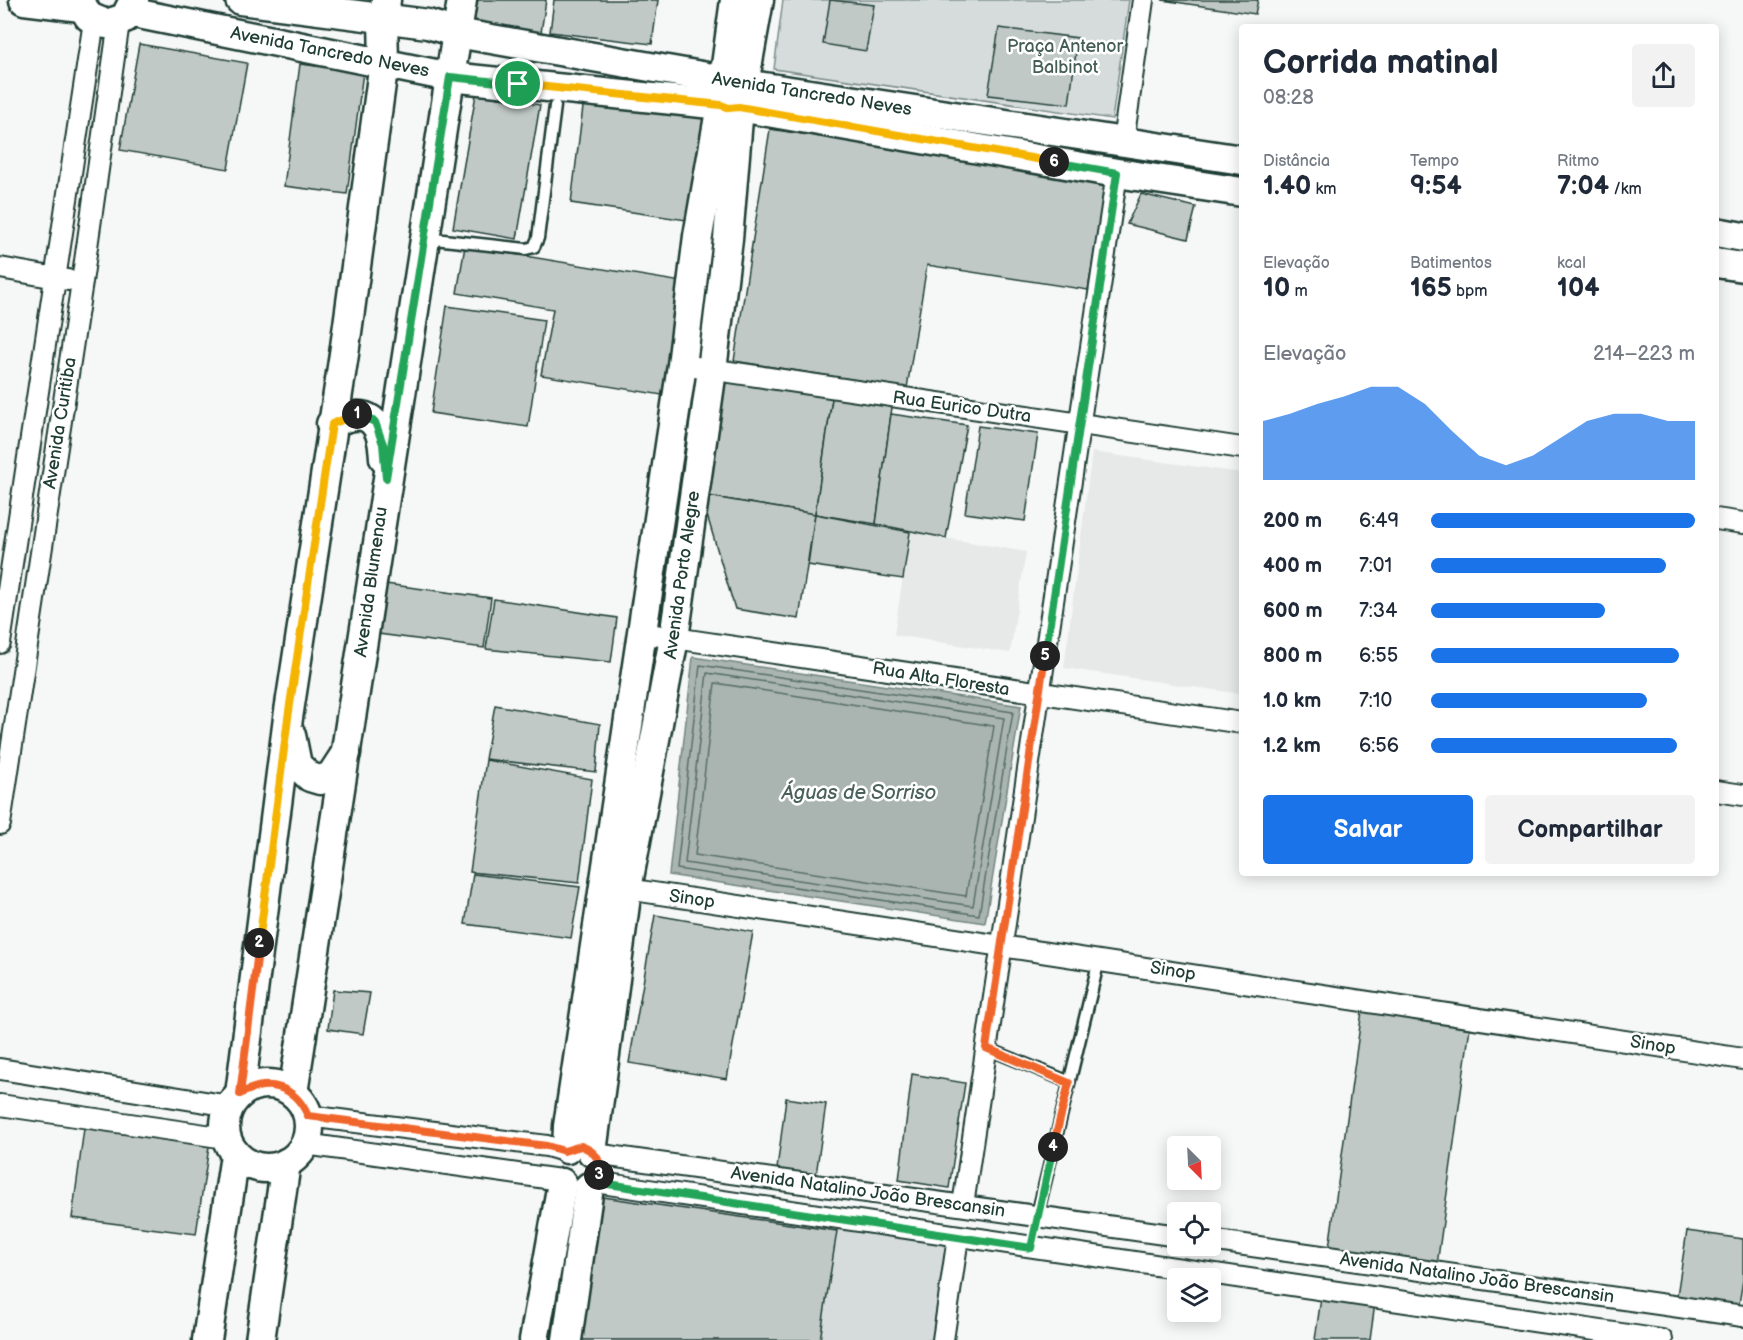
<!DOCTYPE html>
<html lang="pt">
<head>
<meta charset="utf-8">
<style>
  body { margin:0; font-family:"Balsamiq Sans",sans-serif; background:#f2f2f3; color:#1f2937; height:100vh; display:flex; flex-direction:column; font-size:22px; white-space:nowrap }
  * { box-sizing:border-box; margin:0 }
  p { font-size:20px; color:#747a83 }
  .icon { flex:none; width:33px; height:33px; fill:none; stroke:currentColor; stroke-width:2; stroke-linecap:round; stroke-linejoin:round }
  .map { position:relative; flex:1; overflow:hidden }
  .details { position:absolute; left:1239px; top:24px; width:480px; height:852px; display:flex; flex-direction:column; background:#fff; border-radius:6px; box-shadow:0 3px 15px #0003 }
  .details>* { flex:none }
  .needle { width:39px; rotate:156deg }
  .fabs { position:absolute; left:1167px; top:1136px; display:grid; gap:12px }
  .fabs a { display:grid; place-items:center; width:54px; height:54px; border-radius:6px; background:#fff; box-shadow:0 3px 15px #0003; font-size:30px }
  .pin { position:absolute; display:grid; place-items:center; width:51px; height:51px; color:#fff; margin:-26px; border:3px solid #fff; border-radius:50%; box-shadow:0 2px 6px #0007 }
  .km { position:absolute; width:30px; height:30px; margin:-15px; border-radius:50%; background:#222; color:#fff; font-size:16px; line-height:30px; text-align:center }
  .round { display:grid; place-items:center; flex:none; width:63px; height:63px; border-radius:6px; background:#f2f2f3 }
  .overview { display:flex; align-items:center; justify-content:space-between; height:102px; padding:0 24px }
  h1 { font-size:33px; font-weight:800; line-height:45px }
  .figures { display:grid; grid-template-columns:repeat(3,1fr); gap:9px; height:102px; padding:6px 24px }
  .figures div { display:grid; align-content:center }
  .figures b { font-size:26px; font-weight:800 }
  .figures small { font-size:16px; font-weight:400 }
  .figures p { font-size:16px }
  .chart { height:168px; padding:12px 24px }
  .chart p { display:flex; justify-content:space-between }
  .chart svg { width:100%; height:108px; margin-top:6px; fill:#1a73e8; opacity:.7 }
  .primary-button { display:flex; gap:12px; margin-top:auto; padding:12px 24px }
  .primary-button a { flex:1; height:69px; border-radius:6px; background:#1a73e8; color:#fff; font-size:24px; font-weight:800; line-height:69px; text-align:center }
  .primary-button a+a { background:#f2f2f3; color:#1f2937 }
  ul { padding:0 24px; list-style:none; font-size:20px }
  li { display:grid; grid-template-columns:96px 72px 1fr; align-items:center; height:45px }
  li i { height:15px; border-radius:8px; background:#1a73e8 }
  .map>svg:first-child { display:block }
  .built { fill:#e6e9e8 }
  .green { fill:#d6dcdb; stroke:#7a8c88; stroke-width:1.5 }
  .water { fill:#aab5b1; stroke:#72857f; stroke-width:1.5 }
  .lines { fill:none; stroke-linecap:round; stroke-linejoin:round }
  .shore { stroke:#576d66; stroke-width:1.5 }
  .building { fill:#c0c9c6; stroke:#1f3d34; stroke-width:1.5 }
  .lane-casing { stroke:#1f3d34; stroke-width:15 }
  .street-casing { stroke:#1f3d34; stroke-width:24 }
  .secondary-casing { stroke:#1f3d34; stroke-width:33 }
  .lane { stroke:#fff; stroke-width:10 }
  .street { stroke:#fff; stroke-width:20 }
  .secondary { stroke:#fff; stroke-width:28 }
  .split-1-casing { stroke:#fff; stroke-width:12 }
  .split-2-casing { stroke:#fff; stroke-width:12 }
  .split-3-casing { stroke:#fff; stroke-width:12 }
  .split-4-casing { stroke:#fff; stroke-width:12 }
  .split-5-casing { stroke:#fff; stroke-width:12 }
  .split-6-casing { stroke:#fff; stroke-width:12 }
  .split-7-casing { stroke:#fff; stroke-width:12 }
  .split-1 { stroke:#22a559; stroke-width:8 }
  .split-2 { stroke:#f5b400; stroke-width:8 }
  .split-3 { stroke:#f0652b; stroke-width:8 }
  .split-4 { stroke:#22a559; stroke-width:8 }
  .split-5 { stroke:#f0652b; stroke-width:8 }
  .split-6 { stroke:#22a559; stroke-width:8 }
  .split-7 { stroke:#f5b400; stroke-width:8 }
  .labels { text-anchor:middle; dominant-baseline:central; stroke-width:5; stroke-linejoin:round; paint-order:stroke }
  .park-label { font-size:18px; fill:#445d55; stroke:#fff }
  .street-label { font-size:18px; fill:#1f3d34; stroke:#fff }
  .water-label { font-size:20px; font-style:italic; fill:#49615a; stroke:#fff }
</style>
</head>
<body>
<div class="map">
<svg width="1743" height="1340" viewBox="0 0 1743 1340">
  <rect width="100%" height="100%" fill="#f6f7f7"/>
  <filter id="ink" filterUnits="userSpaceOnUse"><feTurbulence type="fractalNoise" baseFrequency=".0167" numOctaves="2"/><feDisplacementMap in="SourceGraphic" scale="12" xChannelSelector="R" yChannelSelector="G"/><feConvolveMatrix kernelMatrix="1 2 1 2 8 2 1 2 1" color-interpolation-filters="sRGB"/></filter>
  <g filter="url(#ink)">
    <!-- built -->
    <g class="built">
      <polygon points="1092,452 1242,473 1242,694 1064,668"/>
      <polygon points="910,532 1026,552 1010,653 894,635"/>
    </g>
    <!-- green -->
    <g class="green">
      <polygon points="783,0 1129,0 1112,119 774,69"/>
      <polygon points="599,1190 951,1243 934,1340 576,1340"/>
    </g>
    <!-- water -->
    <polygon class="water" points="693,657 1021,706 985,923 669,875"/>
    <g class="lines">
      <!-- shore -->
      <g class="shore">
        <polygon points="700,665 1013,712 979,915 677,869"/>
        <polygon points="707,673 1004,718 973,906 685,863"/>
        <polygon points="715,683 994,726 966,896 695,855"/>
      </g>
    </g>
    <!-- building -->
    <g class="building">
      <polygon points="468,0 546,0 540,39 463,28"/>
      <polygon points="554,0 658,0 652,44 550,32"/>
      <polygon points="830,0 874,5 866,51 823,44"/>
      <polygon points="1162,0 1258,0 1255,14"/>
      <polygon points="999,28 1078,38 1069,104 988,95"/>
      <polygon points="139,44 247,63 228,169 120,150"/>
      <polygon points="300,64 363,72 347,194 284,186"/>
      <polygon points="476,94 540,105 517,239 453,228"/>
      <polygon points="584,99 709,113 693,221 571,203"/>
      <polygon points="770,129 1106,181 1088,290 927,265 907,388 734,361"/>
      <polygon points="1141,194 1196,207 1188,239 1127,224"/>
      <polygon points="465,246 682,282 662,395 541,375 553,309 457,293"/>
      <polygon points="447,306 544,320 528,427 431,413"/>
      <polygon points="720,375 833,392 815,514 701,495"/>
      <polygon points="833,392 893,400 876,524 815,514"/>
      <polygon points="891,414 967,425 946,538 876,524"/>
      <polygon points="978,426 1038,434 1025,521 965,513"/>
      <polygon points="701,495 815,514 799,619 735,609"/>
      <polygon points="815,514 910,532 903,579 808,565"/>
      <polygon points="378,583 491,598 484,648 371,633"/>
      <polygon points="494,599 617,618 611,662 486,649"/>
      <polygon points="495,705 600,724 596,772 485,759"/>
      <polygon points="486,760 592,779 579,883 470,872"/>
      <polygon points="473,874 580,887 571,938 465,924"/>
      <polygon points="655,915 753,932 727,1079 629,1063"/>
      <polygon points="333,990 370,993 363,1034 328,1029"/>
      <polygon points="1362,1011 1470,1027 1437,1265 1329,1248"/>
      <polygon points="912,1074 965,1083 949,1188 899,1180"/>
      <polygon points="786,1098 826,1104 816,1175 777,1169"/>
      <polygon points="85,1121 210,1140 196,1234 72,1218"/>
      <polygon points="603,1197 837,1231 820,1340 582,1340"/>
      <polygon points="1687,1231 1743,1239 1743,1280 1738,1310 1676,1302"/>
      <polygon points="1321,1298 1375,1303 1370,1340 1315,1340"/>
    </g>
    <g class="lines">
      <!-- lane casing -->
      <g class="lane-casing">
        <g id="lane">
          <polyline points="425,238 526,249 534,247 538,238 555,106"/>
          <polyline points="986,1048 1069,1082"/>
          <polyline points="1037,1216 1099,960"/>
        </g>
      </g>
      <!-- street casing -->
      <g class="street-casing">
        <g id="street">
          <polyline points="1123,142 1143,0"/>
          <polyline points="0,268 68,280"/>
          <polyline points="682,365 1242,448"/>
          <polyline points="1716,519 1743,523"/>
          <polyline points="641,633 1242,723"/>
          <polyline points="0,643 94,21"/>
          <polyline points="1716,791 1743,795"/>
          <polyline points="0,824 82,282 119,22"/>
          <polyline points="614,887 1743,1059"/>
          <polyline points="0,1069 230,1106"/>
          <polyline points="0,1105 226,1138"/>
          <polyline points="308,1116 547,1146 564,1151"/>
          <polyline points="305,1144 560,1180"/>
          <polyline points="595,1154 1178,1236"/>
          <polyline points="595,1182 1662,1340"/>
          <polyline points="963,1205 1117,173"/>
          <polyline points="1210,1240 1743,1316"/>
          <polyline points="943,1340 958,1237"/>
        </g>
      </g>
      <!-- secondary casing -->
      <g class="secondary-casing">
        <g id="secondary">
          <polyline points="24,0 81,7"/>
          <polyline points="79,0 89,17 106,24 125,18 134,0"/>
          <polyline points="240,0 428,24 457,33 724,80 731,78 744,84 1242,160"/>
          <polyline points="129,12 450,77 721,105 729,108 739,107 1117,173 1242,192"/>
          <polyline points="1716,232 1743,237"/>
          <polyline points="1716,263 1743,267"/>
          <path d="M331,424C368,405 382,420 384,458"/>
          <polyline points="291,735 297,765 310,777 320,780 331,776 346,753"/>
          <circle cx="267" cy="1126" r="42"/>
          <polyline points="293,1093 462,0"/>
          <polyline points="240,1094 288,718 344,354 384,62 383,19 386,0"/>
          <polyline points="567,1149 568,1126 682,365 698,236 721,105 716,91 724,80 735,0"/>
          <polyline points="592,1152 627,889 674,638 712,370 728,239 739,107 746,97 744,84 759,0"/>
          <polyline points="207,1340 235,1155"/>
          <polyline points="260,1340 286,1163"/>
          <polyline points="534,1340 562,1183"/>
          <polyline points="567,1340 589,1187"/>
        </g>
      </g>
      <!-- lane -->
      <use href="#lane" class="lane"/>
      <!-- street -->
      <use href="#street" class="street"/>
      <!-- secondary -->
      <use href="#secondary" class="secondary"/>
    </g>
  </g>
  <g class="lines" filter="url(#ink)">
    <!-- split-1 casing -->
    <g class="split-1-casing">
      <polyline id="split-1" points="357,414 375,422 383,444 386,478 450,77 518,84"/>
    </g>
    <!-- split-2 casing -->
    <g class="split-2-casing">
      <polyline id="split-2" points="259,943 288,718 332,424 357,414"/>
    </g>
    <!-- split-3 casing -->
    <g class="split-3-casing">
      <path id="split-3" d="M259,943L240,1094C269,1078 295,1086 308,1116L547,1146L564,1151L581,1146C595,1151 602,1160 599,1175"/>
    </g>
    <!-- split-4 casing -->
    <g class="split-4-casing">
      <polyline id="split-4" points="599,1175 595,1182 1031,1248 1053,1147"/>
    </g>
    <!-- split-5 casing -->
    <g class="split-5-casing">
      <polyline id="split-5" points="1045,656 986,1048 1069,1083 1053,1147"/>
    </g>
    <!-- split-6 casing -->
    <g class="split-6-casing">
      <polyline id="split-6" points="1045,656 1117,173 1054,162"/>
    </g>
    <!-- split-7 casing -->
    <g class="split-7-casing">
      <polyline id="split-7" points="518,84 721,105 729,108 739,107 1054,162"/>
    </g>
    <!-- split-1 -->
    <use href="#split-1" class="split-1"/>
    <!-- split-2 -->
    <use href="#split-2" class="split-2"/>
    <!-- split-3 -->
    <use href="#split-3" class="split-3"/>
    <!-- split-4 -->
    <use href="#split-4" class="split-4"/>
    <!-- split-5 -->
    <use href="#split-5" class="split-5"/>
    <!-- split-6 -->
    <use href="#split-6" class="split-6"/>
    <!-- split-7 -->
    <use href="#split-7" class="split-7"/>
  </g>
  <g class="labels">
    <!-- park labels -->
    <g class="park-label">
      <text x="1065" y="46">Praça Antenor<tspan x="1065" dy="21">Balbinot</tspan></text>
    </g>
    <!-- street labels -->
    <g class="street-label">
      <text transform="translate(330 52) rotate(11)">Avenida Tancredo Neves</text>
      <text transform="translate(812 94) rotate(9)">Avenida Tancredo Neves</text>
      <text transform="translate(962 407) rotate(8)">Rua Eurico Dutra</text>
      <text transform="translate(60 423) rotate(-81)">Avenida Curitiba</text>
      <text transform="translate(682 575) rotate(-82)">Avenida Porto Alegre</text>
      <text transform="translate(371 582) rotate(-82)">Avenida Blumenau</text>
      <text transform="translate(941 679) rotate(9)">Rua Alta Floresta</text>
      <text transform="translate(692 899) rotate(8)">Sinop</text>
      <text transform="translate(1173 971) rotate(9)">Sinop</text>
      <text transform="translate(1653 1045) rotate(9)">Sinop</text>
      <text transform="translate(868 1192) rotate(8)">Avenida Natalino João Brescansin</text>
      <text transform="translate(1477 1278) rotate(8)">Avenida Natalino João Brescansin</text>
    </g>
    <!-- water labels -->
    <g class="water-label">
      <text x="859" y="793">Águas de Sorriso</text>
    </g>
  </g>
</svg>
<div class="fabs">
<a><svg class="needle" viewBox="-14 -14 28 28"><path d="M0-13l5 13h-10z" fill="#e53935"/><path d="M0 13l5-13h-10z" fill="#747a83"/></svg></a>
<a><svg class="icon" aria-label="locate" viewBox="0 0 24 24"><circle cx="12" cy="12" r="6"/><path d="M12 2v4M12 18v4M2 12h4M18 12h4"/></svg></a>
<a><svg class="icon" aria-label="layers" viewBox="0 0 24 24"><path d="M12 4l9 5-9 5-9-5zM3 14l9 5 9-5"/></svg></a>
</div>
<div class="pin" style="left:518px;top:84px;background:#1e9e55"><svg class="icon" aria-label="arrive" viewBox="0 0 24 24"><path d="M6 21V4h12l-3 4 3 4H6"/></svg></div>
<b class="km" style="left:357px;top:414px">1</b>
<b class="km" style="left:259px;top:943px">2</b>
<b class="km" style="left:599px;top:1175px">3</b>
<b class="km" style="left:1053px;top:1147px">4</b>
<b class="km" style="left:1045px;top:656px">5</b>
<b class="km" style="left:1054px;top:162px">6</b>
<section class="details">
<div class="overview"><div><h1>Corrida matinal</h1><p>08:28</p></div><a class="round"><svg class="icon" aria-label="share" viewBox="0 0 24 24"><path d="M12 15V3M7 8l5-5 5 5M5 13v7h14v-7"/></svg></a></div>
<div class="figures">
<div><p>Distância</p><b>1.40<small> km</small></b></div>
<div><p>Tempo</p><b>9:54</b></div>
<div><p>Ritmo</p><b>7:04<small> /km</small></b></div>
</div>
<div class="figures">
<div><p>Elevação</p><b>10<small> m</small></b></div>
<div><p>Batimentos</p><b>165<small> bpm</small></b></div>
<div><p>kcal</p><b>104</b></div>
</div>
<div class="chart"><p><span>Elevação</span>214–223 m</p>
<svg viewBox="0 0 160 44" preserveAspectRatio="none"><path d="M0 44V20L10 17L20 13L30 10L40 6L50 6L60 13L70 24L80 34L90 38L100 34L110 27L120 20L130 17L140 17L150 20L160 20V44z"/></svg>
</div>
<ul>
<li><b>200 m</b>6:49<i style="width:100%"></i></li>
<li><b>400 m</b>7:01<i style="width:89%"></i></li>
<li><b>600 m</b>7:34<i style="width:66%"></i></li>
<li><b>800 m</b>6:55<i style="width:94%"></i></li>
<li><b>1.0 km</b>7:10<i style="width:82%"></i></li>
<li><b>1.2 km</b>6:56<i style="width:93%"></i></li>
</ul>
<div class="primary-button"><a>Salvar</a><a>Compartilhar</a></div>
</section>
</div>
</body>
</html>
